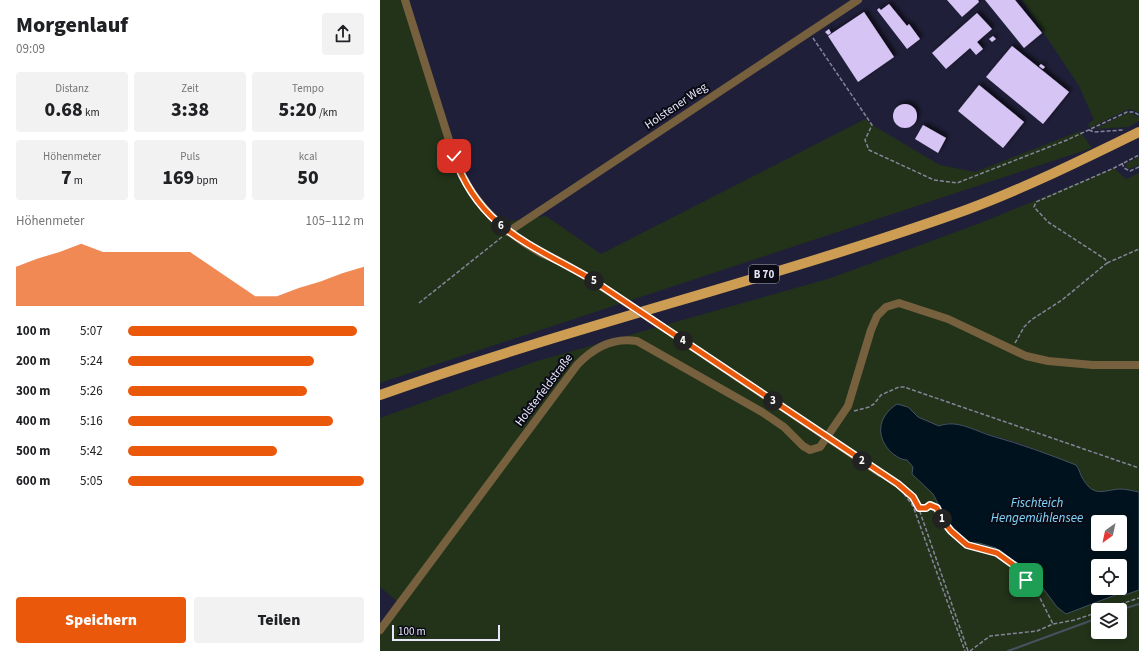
<!DOCTYPE html>
<html lang="de">
<head>
<meta charset="utf-8">
<style>
  body { margin:0; font-family:"Source Sans 3",sans-serif; background:#f2f2f2; color:#202124; height:100vh; display:flex; flex-direction:column; font-size:15px; white-space:nowrap }
  * { box-sizing:border-box; margin:0 }
  p { font-size:13px; color:#757577 }
  .icon { flex:none; width:22px; height:22px; fill:none; stroke:currentColor; stroke-width:2; stroke-linecap:round; stroke-linejoin:round }
  .map { position:relative; flex:1; overflow:hidden }
  .details { display:flex; flex-direction:column; background:#fff; width:380px }
  .details>* { flex:none }
  .needle { width:26px; rotate:213deg }
  .fabs { position:absolute; left:711px; top:515px; display:grid; gap:8px }
  .fabs a { display:grid; place-items:center; width:36px; height:36px; border-radius:4px; background:#fff; box-shadow:0 2px 6px #0003; font-size:20px }
  .scale { position:absolute; left:12px; bottom:10px; width:108px; box-sizing:border-box; padding-left:4px; border:2px solid #e7e8f9; border-top:0; font-size:11px; line-height:14px; white-space:nowrap; color:#e7e8f9; -webkit-text-stroke:3px #0b0b16; paint-order:stroke }
  .pin { position:absolute; display:grid; place-items:center; width:34px; height:34px; color:#fff; margin:-17px; border-radius:8px; box-shadow:0 2px 6px #0006 }
  .km { position:absolute; width:20px; height:20px; margin:-10px; border-radius:50%; background:#222; color:#fff; font-size:11px; line-height:20px; text-align:center }
  .round { display:grid; place-items:center; flex:none; width:42px; height:42px; border-radius:4px; background:#f2f2f2 }
  .headline { display:flex; align-items:center; justify-content:space-between; height:68px; padding:0 16px }
  h1 { font-size:22px; font-weight:800; line-height:30px }
  .stats { display:grid; grid-template-columns:repeat(3,1fr); gap:6px; height:68px; padding:4px 16px }
  .stats div { display:grid; align-content:center; border-radius:4px; background:#f2f2f2; text-align:center }
  .stats b { font-size:20px; font-weight:800 }
  .stats small { font-size:11px; font-weight:400 }
  .stats p { font-size:11px }
  .chart { height:112px; padding:8px 16px }
  .chart p { display:flex; justify-content:space-between }
  .chart svg { width:100%; height:72px; margin-top:4px; fill:#ea580c; opacity:.7 }
  .button { display:flex; gap:8px; margin-top:auto; padding:8px 16px }
  .button a { flex:1; height:46px; border-radius:4px; background:#ea580c; color:#fff; font-size:16px; font-weight:800; line-height:46px; text-align:center }
  .button a+a { background:#f2f2f2; color:#202124 }
  ul { padding:0 16px; list-style:none; font-size:13px }
  li { display:grid; grid-template-columns:64px 48px 1fr; align-items:center; height:30px }
  li i { height:10px; border-radius:5px; background:#ea580c }
  main { display:flex; flex:1; min-height:0 }
  .map>svg:first-child { display:block }
  .green { fill:#22331a; fill-rule:evenodd }
  .water { fill:#00121d; stroke:#45525f; fill-rule:evenodd }
  .lines { fill:none; stroke-linecap:round; stroke-linejoin:round }
  .stream { stroke:#45525f; stroke-width:2 }
  .building { fill:#d5c4f4; filter:url(#shadow) }
  .path { stroke:#85859a; stroke-width:1.5; stroke-dasharray:4 2; stroke-linecap:butt }
  .minor { stroke:#77603e; stroke-width:8 }
  .primary { stroke:#cc9d52; stroke-width:10 }
  .minor-bridge { stroke:#77603e; stroke-width:8 }
  .route-casing { stroke:#fff; stroke-width:8 }
  .route { stroke:#ea580c; stroke-width:5 }
  .labels { text-anchor:middle; dominant-baseline:central; stroke-width:4; stroke-linejoin:round; paint-order:stroke }
  .shield { fill:#0b0b16; stroke:#a5a6b5; stroke-width:1 }
  .shield-label { font-size:11px; font-weight:bold; fill:#e7e8f9 }
  .street-label { font-size:12px; fill:#e7e8f9; stroke:#0b0b16 }
  .water-label { font-size:13px; font-style:italic; fill:#83d7fd; stroke:#0b0b16 }
</style>
</head>
<body>
<main>
<section class="details">
<div class="headline"><div><h1>Morgenlauf</h1><p>09:09</p></div><a class="round"><svg class="icon" aria-label="share" viewBox="0 0 24 24"><path d="M12 15V3M7 8l5-5 5 5M5 13v7h14v-7"/></svg></a></div>
<div class="stats">
<div><p>Distanz</p><b>0.68<small> km</small></b></div>
<div><p>Zeit</p><b>3:38</b></div>
<div><p>Tempo</p><b>5:20<small> /km</small></b></div>
</div>
<div class="stats">
<div><p>Höhenmeter</p><b>7<small> m</small></b></div>
<div><p>Puls</p><b>169<small> bpm</small></b></div>
<div><p>kcal</p><b>50</b></div>
</div>
<div class="chart"><p><span>Höhenmeter</span>105–112 m</p>
<svg viewBox="0 0 160 44" preserveAspectRatio="none"><path d="M0 44V20L10 15L20 11L30 6L40 11L50 11L60 11L70 11L80 11L90 20L100 29L110 38L120 38L130 33L140 29L150 24L160 20V44z"/></svg>
</div>
<ul>
<li><b>100 m</b>5:07<i style="width:97%"></i></li>
<li><b>200 m</b>5:24<i style="width:79%"></i></li>
<li><b>300 m</b>5:26<i style="width:76%"></i></li>
<li><b>400 m</b>5:16<i style="width:87%"></i></li>
<li><b>500 m</b>5:42<i style="width:63%"></i></li>
<li><b>600 m</b>5:05<i style="width:100%"></i></li>
</ul>
<div class="button"><a>Speichern</a><a>Teilen</a></div>
</section>
<div class="map">
<svg width="759" height="651" viewBox="0 0 759 651">
  <defs>
    <filter id="shadow"><feDropShadow dx="3" dy="-3" stdDeviation="2" flood-color="#0009"/></filter>
  </defs>
  <rect width="100%" height="100%" fill="#201f39"/>
  <!-- green -->
  <g class="green">
    <polygon points="0,0 25,0 72,156 116,223 166,216 221,254 485,119 494,126 560,165 595,172 700,131 712,148 0,383"/>
    <polygon points="642,0 759,0 759,113 750,109 747,110 710,128 708,124 714,120 699,86"/>
    <polygon points="747,113 751,113 759,117 759,121 748,127 714,129"/>
    <polygon points="759,157 759,165 749,169 746,167 745,164"/>
    <path d="M734,168L746,179L759,173V492C753,491 746,489 740,489C730,490 720,497 710,489C703,482 702,473 696,465L642,444L605,433L567,423L559,426L538,417L528,407L527,460L533,467V474L553,494L560,507L588,543H599L616,548L624,557L638,563L646,574L659,583L677,607L686,614L738,594L745,595L759,590V651H0V631L20,604L0,587V418L157,361L451,278L603,222ZM718,610H740V632H718Z"/>
  </g>
  <!-- water -->
  <path class="water" d="M517,404L528,407L538,417L559,426C577,419 595,431 612,436C641,444 668,454 696,465C700,470 700,475 703,479C714,498 724,490 740,489C746,489 753,491 759,492V590L745,595L738,594L686,614L677,607L659,583L646,574L638,563L624,557L616,548L599,543H588L568,523L553,494L532,474L533,467L527,460C521,460 518,457 513,454C495,438 497,417 517,404ZM718,522H740V544H718ZM718,566H740V588H718Z"/>
  <g class="lines">
    <!-- stream -->
    <g class="stream">
      <polyline points="740,610 759,604"/>
      <polyline points="628,651 718,618"/>
    </g>
  </g>
  <!-- building -->
  <g class="building">
    <polygon points="567,0 598,0 599,2 582,17"/>
    <polygon points="605,0 635,0 662,33 644,48"/>
    <polygon points="509,4 527,26 529,24 540,39 527,49 497,10 499,8 501,10"/>
    <polygon points="484,12 514,57 478,82 448,36"/>
    <polygon points="597,13 612,29 597,42 603,49 596,55 590,48 566,69 552,53"/>
    <polygon points="449,29 451,33 448,35 445,32"/>
    <polygon points="613,36 616,39 612,42 609,39"/>
    <polygon points="632,46 689,92 663,124 606,77"/>
    <polygon points="661,64 665,67 663,69 659,66"/>
    <polygon points="599,85 644,122 623,148 578,111"/>
    <circle cx="525" cy="116" r="12"/>
    <polygon points="543,125 566,138 558,153 535,139"/>
  </g>
  <g class="lines">
    <!-- path -->
    <g class="path">
      <polyline points="433,38 492,125 485,140 489,150 554,180 577,183 687,140 747,112 754,112 759,115"/>
      <polyline points="709,130 714,132 743,130"/>
      <polyline points="742,163 744,168 750,171 759,167"/>
      <polyline points="727,263 759,249"/>
      <polyline points="39,303 122,237"/>
      <polyline points="635,343 644,327 651,320 682,300 727,263 725,259 668,222 654,207 656,202 734,168 759,155"/>
      <polyline points="474,411 489,407 494,404 501,395 519,387 524,387 759,468"/>
      <path d="M507,477C521,485 531,494 539,509L588,651"/>
      <polyline points="506,478 522,491 533,506 585,651"/>
      <polyline points="539,509 546,508 550,505 557,508 571,531 587,545 617,553 635,567 657,592 673,624"/>
      <polyline points="723,610 759,598"/>
      <polyline points="590,651 610,636 657,631 673,624 695,620 718,612"/>
    </g>
    <!-- minor -->
    <g class="minor">
      <path d="M25,0L74,156C89,199 119,229 159,252C165,256 172,257 179,261C199,271 217,284 236,296"/>
      <polyline points="128,232 478,0"/>
      <polyline points="287,330 500,473"/>
      <path d="M0,630L197,365C214,347 233,337 257,341L382,412L404,427L423,446L430,450L440,447L468,406L491,330L497,316L506,307L519,303L568,319L646,356L668,361L713,365H759"/>
    </g>
    <!-- primary -->
    <path class="primary" d="M0,395C193,326 393,279 586,210C645,188 702,160 759,132"/>
    <!-- minor-bridge -->
    <polyline class="minor-bridge" points="236,296 287,330"/>
  </g>
  <g class="lines">
    <!-- route casing -->
    <g class="route-casing">
      <path id="route" d="M74,156C99,228 150,244 211,279L518,484L533,497L539,508H546L550,505L557,508L563,521L571,531L587,545L617,553L635,566L646,580"/>
    </g>
    <!-- route -->
    <use href="#route" class="route"/>
  </g>
  <g class="labels">
    <!-- shield labels -->
    <rect class="shield" x="369" y="265" width="30" height="18" rx="3"/>
    <g class="shield-label">
      <text x="384" y="274">B 70</text>
    </g>
    <!-- street labels -->
    <g class="street-label">
      <text transform="translate(296 106) rotate(-34)">Holstener Weg</text>
      <text transform="translate(164 390) rotate(-53)">Holsterfeldstraße</text>
    </g>
    <!-- water labels -->
    <g class="water-label">
      <text x="657" y="503">Fischteich<tspan x="657" dy="15">Hengemühlensee</tspan></text>
    </g>
  </g>
</svg>
<div class="fabs">
<a><svg class="needle" viewBox="-14 -14 28 28"><path d="M0-13l5 13h-10z" fill="#e53935"/><path d="M0 13l5-13h-10z" fill="#757577"/></svg></a>
<a><svg class="icon" aria-label="locate" viewBox="0 0 24 24"><circle cx="12" cy="12" r="6"/><path d="M12 2v4M12 18v4M2 12h4M18 12h4"/></svg></a>
<a><svg class="icon" aria-label="layers" viewBox="0 0 24 24"><path d="M12 4l9 5-9 5-9-5zM3 14l9 5 9-5"/></svg></a>
</div>
<div class="scale">100 m</div>
<div class="pin" style="left:646px;top:580px;background:#1e9e55"><svg class="icon" aria-label="arrive" viewBox="0 0 24 24"><path d="M6 21V4h12l-3 4 3 4H6"/></svg></div>
<div class="pin" style="left:74px;top:156px;background:#d93025"><svg class="icon" aria-label="check" viewBox="0 0 24 24"><path d="M5 12l5 5 9-10"/></svg></div>
<b class="km" style="left:562px;top:519px">1</b>
<b class="km" style="left:482px;top:461px">2</b>
<b class="km" style="left:393px;top:401px">3</b>
<b class="km" style="left:303px;top:341px">4</b>
<b class="km" style="left:214px;top:281px">5</b>
<b class="km" style="left:121px;top:226px">6</b>
</div>
</main>
</body>
</html>
